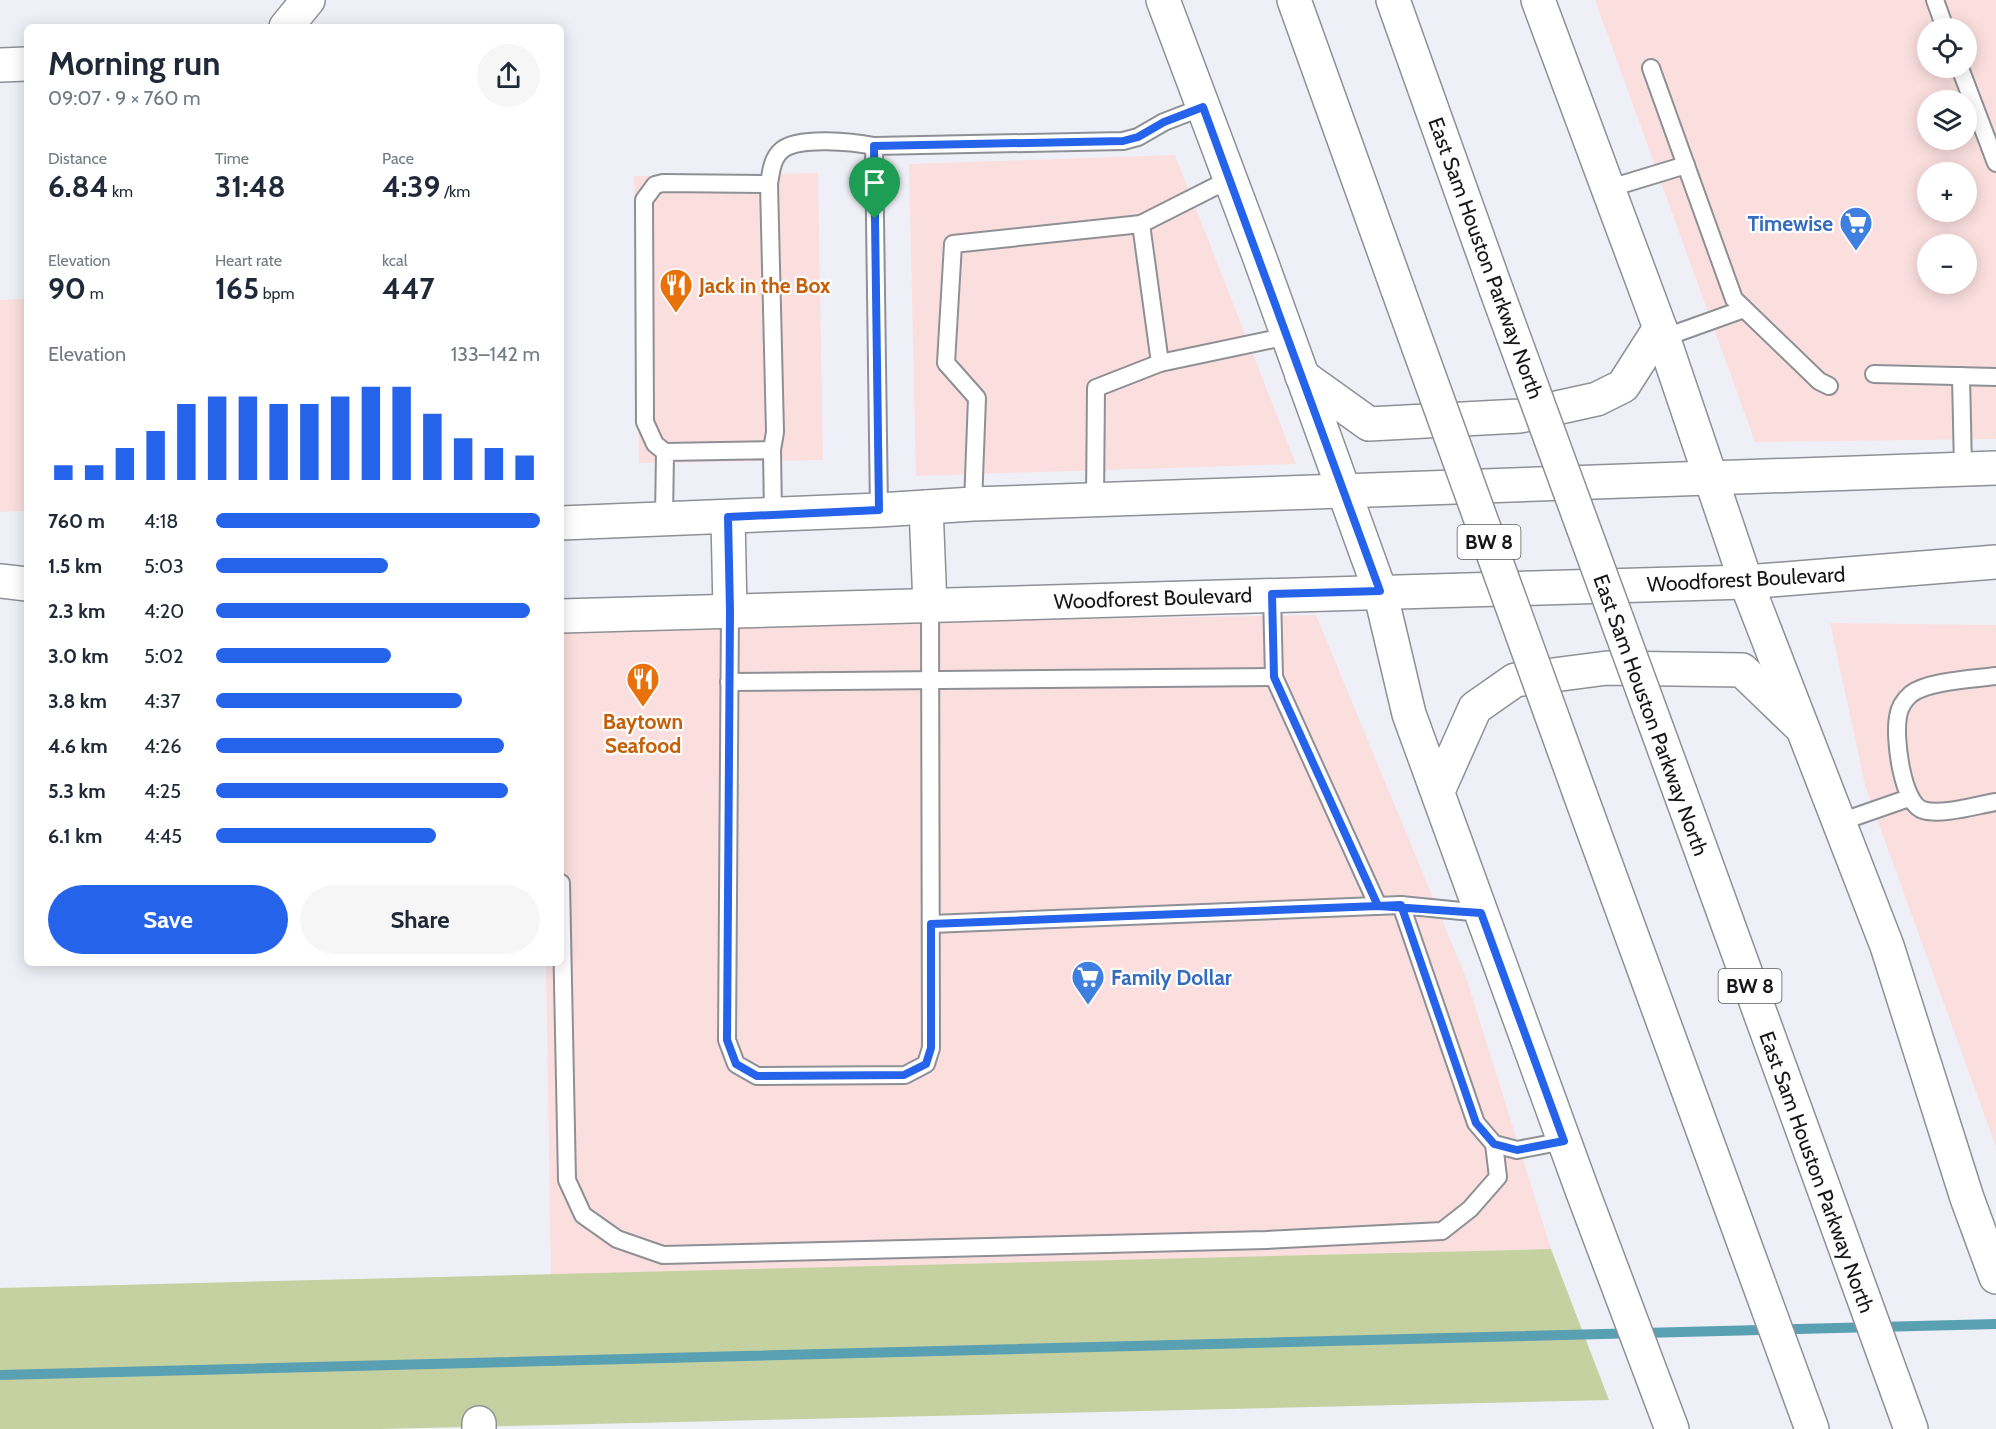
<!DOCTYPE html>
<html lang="en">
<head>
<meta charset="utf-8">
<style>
  body { margin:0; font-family:Cabin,sans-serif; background:#f6f6f7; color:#1f2937; height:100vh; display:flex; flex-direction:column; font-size:22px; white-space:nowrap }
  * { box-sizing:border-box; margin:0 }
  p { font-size:20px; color:#747a83 }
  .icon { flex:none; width:33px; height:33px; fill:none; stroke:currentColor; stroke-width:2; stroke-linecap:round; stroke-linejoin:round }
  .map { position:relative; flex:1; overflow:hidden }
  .details { position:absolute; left:24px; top:24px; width:540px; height:942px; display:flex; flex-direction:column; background:#fff; border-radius:9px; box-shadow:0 3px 15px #0003 }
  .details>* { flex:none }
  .tools { position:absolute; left:1917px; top:18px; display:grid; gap:12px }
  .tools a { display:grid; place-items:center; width:60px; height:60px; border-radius:50%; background:#fff; box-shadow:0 3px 15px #0003; font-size:30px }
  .pin { position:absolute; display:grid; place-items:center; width:51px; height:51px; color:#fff; margin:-62px -26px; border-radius:50% 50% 50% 0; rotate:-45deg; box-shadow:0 0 6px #0007 }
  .pin .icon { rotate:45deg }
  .round { display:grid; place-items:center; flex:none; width:63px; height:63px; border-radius:32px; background:#f6f6f7 }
  .overview { display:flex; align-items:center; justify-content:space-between; height:102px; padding:0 24px }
  h1 { font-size:33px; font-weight:800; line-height:45px }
  .stats { display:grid; grid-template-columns:repeat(3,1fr); gap:9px; height:102px; padding:6px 24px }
  .stats div { display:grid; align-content:center }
  .stats b { font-size:30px; font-weight:800 }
  .stats small { font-size:16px; font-weight:400 }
  .stats p { font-size:16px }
  .chart { height:168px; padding:12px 24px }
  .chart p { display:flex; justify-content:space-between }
  .chart svg { width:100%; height:108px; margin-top:6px; stroke:#2563eb; stroke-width:6 }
  .button { display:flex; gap:12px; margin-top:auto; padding:12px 24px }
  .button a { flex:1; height:69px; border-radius:36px; background:#2563eb; color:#fff; font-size:24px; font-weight:800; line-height:69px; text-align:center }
  .button a+a { background:#f6f6f7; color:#1f2937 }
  ul { padding:0 24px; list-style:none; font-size:20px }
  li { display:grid; grid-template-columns:96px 72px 1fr; align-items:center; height:45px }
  li i { height:15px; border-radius:8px; background:#2563eb }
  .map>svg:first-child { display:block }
  .commercial { fill:#fbdfdf; fill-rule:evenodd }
  .green { fill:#c6d1a2 }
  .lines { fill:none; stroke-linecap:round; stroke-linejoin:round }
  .stream { stroke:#59a0b3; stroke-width:10 }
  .lane-casing { stroke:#8e9096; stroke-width:20 }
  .street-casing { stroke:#8e9096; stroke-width:36 }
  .secondary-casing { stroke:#8e9096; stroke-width:36 }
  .highway-casing { stroke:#8e9096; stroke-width:36 }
  .lane { stroke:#fff; stroke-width:16 }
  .street { stroke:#fff; stroke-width:33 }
  .secondary { stroke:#fff; stroke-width:33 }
  .highway { stroke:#fff; stroke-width:33 }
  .highway-bridge-casing { stroke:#8e9096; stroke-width:36; stroke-linecap:butt }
  .highway-bridge { stroke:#fff; stroke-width:33 }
  .route-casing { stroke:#fff; stroke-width:12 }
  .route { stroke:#2563eb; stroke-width:8 }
  .labels { text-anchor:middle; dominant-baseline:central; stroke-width:4.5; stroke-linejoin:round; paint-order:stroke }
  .shield { fill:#fefefe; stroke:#5c5c5d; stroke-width:1.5 }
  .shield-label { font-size:20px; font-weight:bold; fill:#161618 }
  .shop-label { font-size:21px; font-weight:bold; fill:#366cbe; stroke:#fefefe; text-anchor:end }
  .street-label { font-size:21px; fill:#161618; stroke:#fefefe }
  .food-label { font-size:21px; font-weight:bold; fill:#c56008; stroke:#fefefe; text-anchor:start }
</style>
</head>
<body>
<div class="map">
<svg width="1996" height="1429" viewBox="0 0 1996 1429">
  <rect width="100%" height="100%" fill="#eff0f7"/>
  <!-- commercial -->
  <g class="commercial">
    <path d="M1595,0H1996V439L1755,442ZM1928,28H1966V68H1928ZM1928,100H1966V140H1928ZM1928,172H1966V212H1928ZM1928,244H1966V284H1928Z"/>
    <polygon points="1175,155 1296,464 916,476 909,164"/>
    <polygon points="818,173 823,460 639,463 634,176"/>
    <polygon points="27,299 27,511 0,512 0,300"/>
    <polygon points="1316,615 1467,980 1551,1249 551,1275 546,963 561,963 561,628"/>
    <polygon points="1830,623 1996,625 1996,1147 1866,789"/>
  </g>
  <!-- green -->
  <polygon class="green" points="1551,1249 1609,1400 379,1429 0,1429 0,1288"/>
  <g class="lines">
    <!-- stream -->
    <polyline class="stream" points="0,1375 1996,1324"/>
    <!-- lane casing -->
    <g class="lane-casing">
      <g id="lane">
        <polyline points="1935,0 1945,28"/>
        <polyline points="1651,68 1734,299 1819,381 1829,386"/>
        <polyline points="1960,68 1996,163"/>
        <polyline points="1607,189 1686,165"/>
        <polyline points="1141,224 1160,363"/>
        <polyline points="1663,338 1744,309"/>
        <polyline points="1874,374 1996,377"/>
        <polyline points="1961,376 1963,468"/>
        <path d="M772,450L775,432L769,184C771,172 772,158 782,150C799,136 854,142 874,146"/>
        <polyline points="665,452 655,444 645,422 644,200 655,185 663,183 769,184"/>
        <polyline points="1095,501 1096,388 1160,363 1288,336"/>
        <polyline points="973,504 977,398 946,363 953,244 1141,224 1230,179"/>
        <polyline points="879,510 874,146 1123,141 1138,137 1164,122 1203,107"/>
        <polyline points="664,519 665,452 772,450 773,515"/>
        <polyline points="1272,594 1274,677 1378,906"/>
        <polyline points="730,611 727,1040 736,1064 757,1076 905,1075 926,1064 931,1048 930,605"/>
        <path d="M1996,676C1974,679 1928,681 1911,694C1904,700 1899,709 1898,717C1894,737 1902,804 1923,810C1941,816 1977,805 1996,802"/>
        <polyline points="729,682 1274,677"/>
        <polyline points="1840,822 1909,798"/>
        <polyline points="561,883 567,1180 583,1215 617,1239 663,1255 1266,1240 1442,1231 1470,1209 1498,1177 1494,1144"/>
        <polyline points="1401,905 1476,1123 1494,1144 1517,1150 1564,1141"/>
        <polyline points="931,924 1401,905 1481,913"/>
      </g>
    </g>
    <!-- street casing -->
    <g class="street-casing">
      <g id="street">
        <polyline points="286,27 308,0"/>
        <polyline points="0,65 27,64"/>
        <polyline points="479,1423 479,1429"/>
      </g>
    </g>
    <!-- secondary casing -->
    <g class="secondary-casing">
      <g id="secondary">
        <polyline points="1163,0 1258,253 1380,591 1409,714 1582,1190 1672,1429"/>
        <polyline points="1538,0 1660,328 1746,582 1887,946 1967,1198 1996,1277"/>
        <polyline points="1302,376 1369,424 1520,416 1597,399 1623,386 1660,328"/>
        <polyline points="926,507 930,605"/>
        <polyline points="728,517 730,611"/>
        <polyline points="561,523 879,510 973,504 1996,468"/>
        <polyline points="0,581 27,584"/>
        <polyline points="561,616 1746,582 1996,562"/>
        <polyline points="1438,791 1475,708 1515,680 1607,668 1742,670 1798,724"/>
      </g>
    </g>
    <!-- highway casing -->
    <g class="highway-casing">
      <g id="highway">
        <polyline points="1294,0 1398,290"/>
        <polyline points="1393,0 1496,289"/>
        <polyline points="1680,792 1911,1429"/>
        <polyline points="1580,794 1812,1429"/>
      </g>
    </g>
    <!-- lane -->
    <use href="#lane" class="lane"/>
    <!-- street -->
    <use href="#street" class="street"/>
    <!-- secondary -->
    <use href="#secondary" class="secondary"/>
    <!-- highway -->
    <use href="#highway" class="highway"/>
    <!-- highway-bridge casing -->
    <g class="highway-bridge-casing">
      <g id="highway-bridge">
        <polyline points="1496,289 1680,792"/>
        <polyline points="1398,290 1580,794"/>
      </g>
    </g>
    <!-- highway-bridge -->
    <use href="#highway-bridge" class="highway-bridge"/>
  </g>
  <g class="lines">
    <!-- route casing -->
    <g class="route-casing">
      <polyline id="route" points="875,219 879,510 728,517 730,611 727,1040 736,1064 757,1076 904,1075 926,1064 931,1048 931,924 1378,906 1481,913 1564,1141 1517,1150 1494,1144 1476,1123 1401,905 1378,906 1274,677 1272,594 1380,591 1203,107 1164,122 1138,137 1123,141 874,146 875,219"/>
    </g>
    <!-- route -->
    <use href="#route" class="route"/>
  </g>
  <!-- icons -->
  <defs>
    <g id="supermarket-pin" transform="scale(1.725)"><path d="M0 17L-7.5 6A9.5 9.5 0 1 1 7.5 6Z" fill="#3f7fe0" stroke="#fefefe"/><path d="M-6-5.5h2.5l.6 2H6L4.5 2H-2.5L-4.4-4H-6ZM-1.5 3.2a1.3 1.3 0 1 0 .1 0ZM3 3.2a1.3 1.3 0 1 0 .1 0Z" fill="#fff"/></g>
    <g id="restaurant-pin" transform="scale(1.725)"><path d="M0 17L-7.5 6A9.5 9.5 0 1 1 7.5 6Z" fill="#e8710a" stroke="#fefefe"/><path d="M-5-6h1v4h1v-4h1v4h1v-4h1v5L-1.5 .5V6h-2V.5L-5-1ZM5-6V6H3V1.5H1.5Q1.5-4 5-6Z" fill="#fff"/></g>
  </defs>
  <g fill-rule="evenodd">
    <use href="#supermarket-pin" x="1856" y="223"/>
    <use href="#restaurant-pin" x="676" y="285"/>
    <use href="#restaurant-pin" x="643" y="679"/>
    <use href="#supermarket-pin" x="1088" y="977"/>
  </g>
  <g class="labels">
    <!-- shield labels -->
    <g class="shield">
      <rect x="1457.5" y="525" width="63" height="34" rx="4.5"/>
      <rect x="1718.5" y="969" width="63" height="34" rx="4.5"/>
    </g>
    <g class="shield-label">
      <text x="1489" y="542">BW 8</text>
      <text x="1750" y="986">BW 8</text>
    </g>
    <!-- shop labels -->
    <g class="shop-label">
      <text x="1833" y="223">Timewise</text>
      <text x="1111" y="977" text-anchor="start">Family Dollar</text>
    </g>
    <!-- street labels -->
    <g class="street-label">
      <text transform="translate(1486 258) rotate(70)">East Sam Houston Parkway North</text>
      <text transform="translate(1746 579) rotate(-3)">Woodforest Boulevard</text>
      <text transform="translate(1153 598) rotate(-2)">Woodforest Boulevard</text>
      <text transform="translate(1651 715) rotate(70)">East Sam Houston Parkway North</text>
      <text transform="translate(1817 1172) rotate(70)">East Sam Houston Parkway North</text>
    </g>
    <!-- food labels -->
    <g class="food-label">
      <text x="699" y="285">Jack in the Box</text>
      <text x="643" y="721" text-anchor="middle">Baytown<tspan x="643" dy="24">Seafood</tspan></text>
    </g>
  </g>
</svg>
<div class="tools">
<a><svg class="icon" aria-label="locate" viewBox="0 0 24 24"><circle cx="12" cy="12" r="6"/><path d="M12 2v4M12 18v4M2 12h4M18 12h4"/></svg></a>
<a><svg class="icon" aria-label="layers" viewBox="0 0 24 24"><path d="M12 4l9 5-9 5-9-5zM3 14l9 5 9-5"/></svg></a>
<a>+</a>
<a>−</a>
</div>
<div class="pin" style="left:875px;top:219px;background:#1e9e55"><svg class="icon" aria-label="arrive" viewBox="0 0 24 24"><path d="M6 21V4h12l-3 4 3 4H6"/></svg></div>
<section class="details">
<div class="overview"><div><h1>Morning run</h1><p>09:07 · 9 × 760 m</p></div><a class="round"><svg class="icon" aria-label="share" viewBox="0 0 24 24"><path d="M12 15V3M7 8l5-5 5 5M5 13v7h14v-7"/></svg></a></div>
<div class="stats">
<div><p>Distance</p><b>6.84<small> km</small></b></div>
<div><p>Time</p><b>31:48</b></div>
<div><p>Pace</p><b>4:39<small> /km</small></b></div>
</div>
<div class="stats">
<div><p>Elevation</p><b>90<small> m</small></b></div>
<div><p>Heart rate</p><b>165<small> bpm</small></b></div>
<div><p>kcal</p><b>447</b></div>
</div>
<div class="chart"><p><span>Elevation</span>133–142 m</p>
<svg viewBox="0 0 160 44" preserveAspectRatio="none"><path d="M5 44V38M15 44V38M25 44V31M35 44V24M45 44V13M55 44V10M65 44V10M75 44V13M85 44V13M95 44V10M105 44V6M115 44V6M125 44V17M135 44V27M145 44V31M155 44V34"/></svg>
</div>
<ul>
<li><b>760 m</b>4:18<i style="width:100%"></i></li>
<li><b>1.5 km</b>5:03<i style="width:53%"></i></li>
<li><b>2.3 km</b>4:20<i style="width:97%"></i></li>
<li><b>3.0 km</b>5:02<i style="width:54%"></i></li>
<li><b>3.8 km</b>4:37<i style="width:76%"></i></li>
<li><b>4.6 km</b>4:26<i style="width:89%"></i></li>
<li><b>5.3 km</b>4:25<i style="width:90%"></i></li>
<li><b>6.1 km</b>4:45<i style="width:68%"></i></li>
</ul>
<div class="button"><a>Save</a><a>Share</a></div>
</section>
</div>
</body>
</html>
